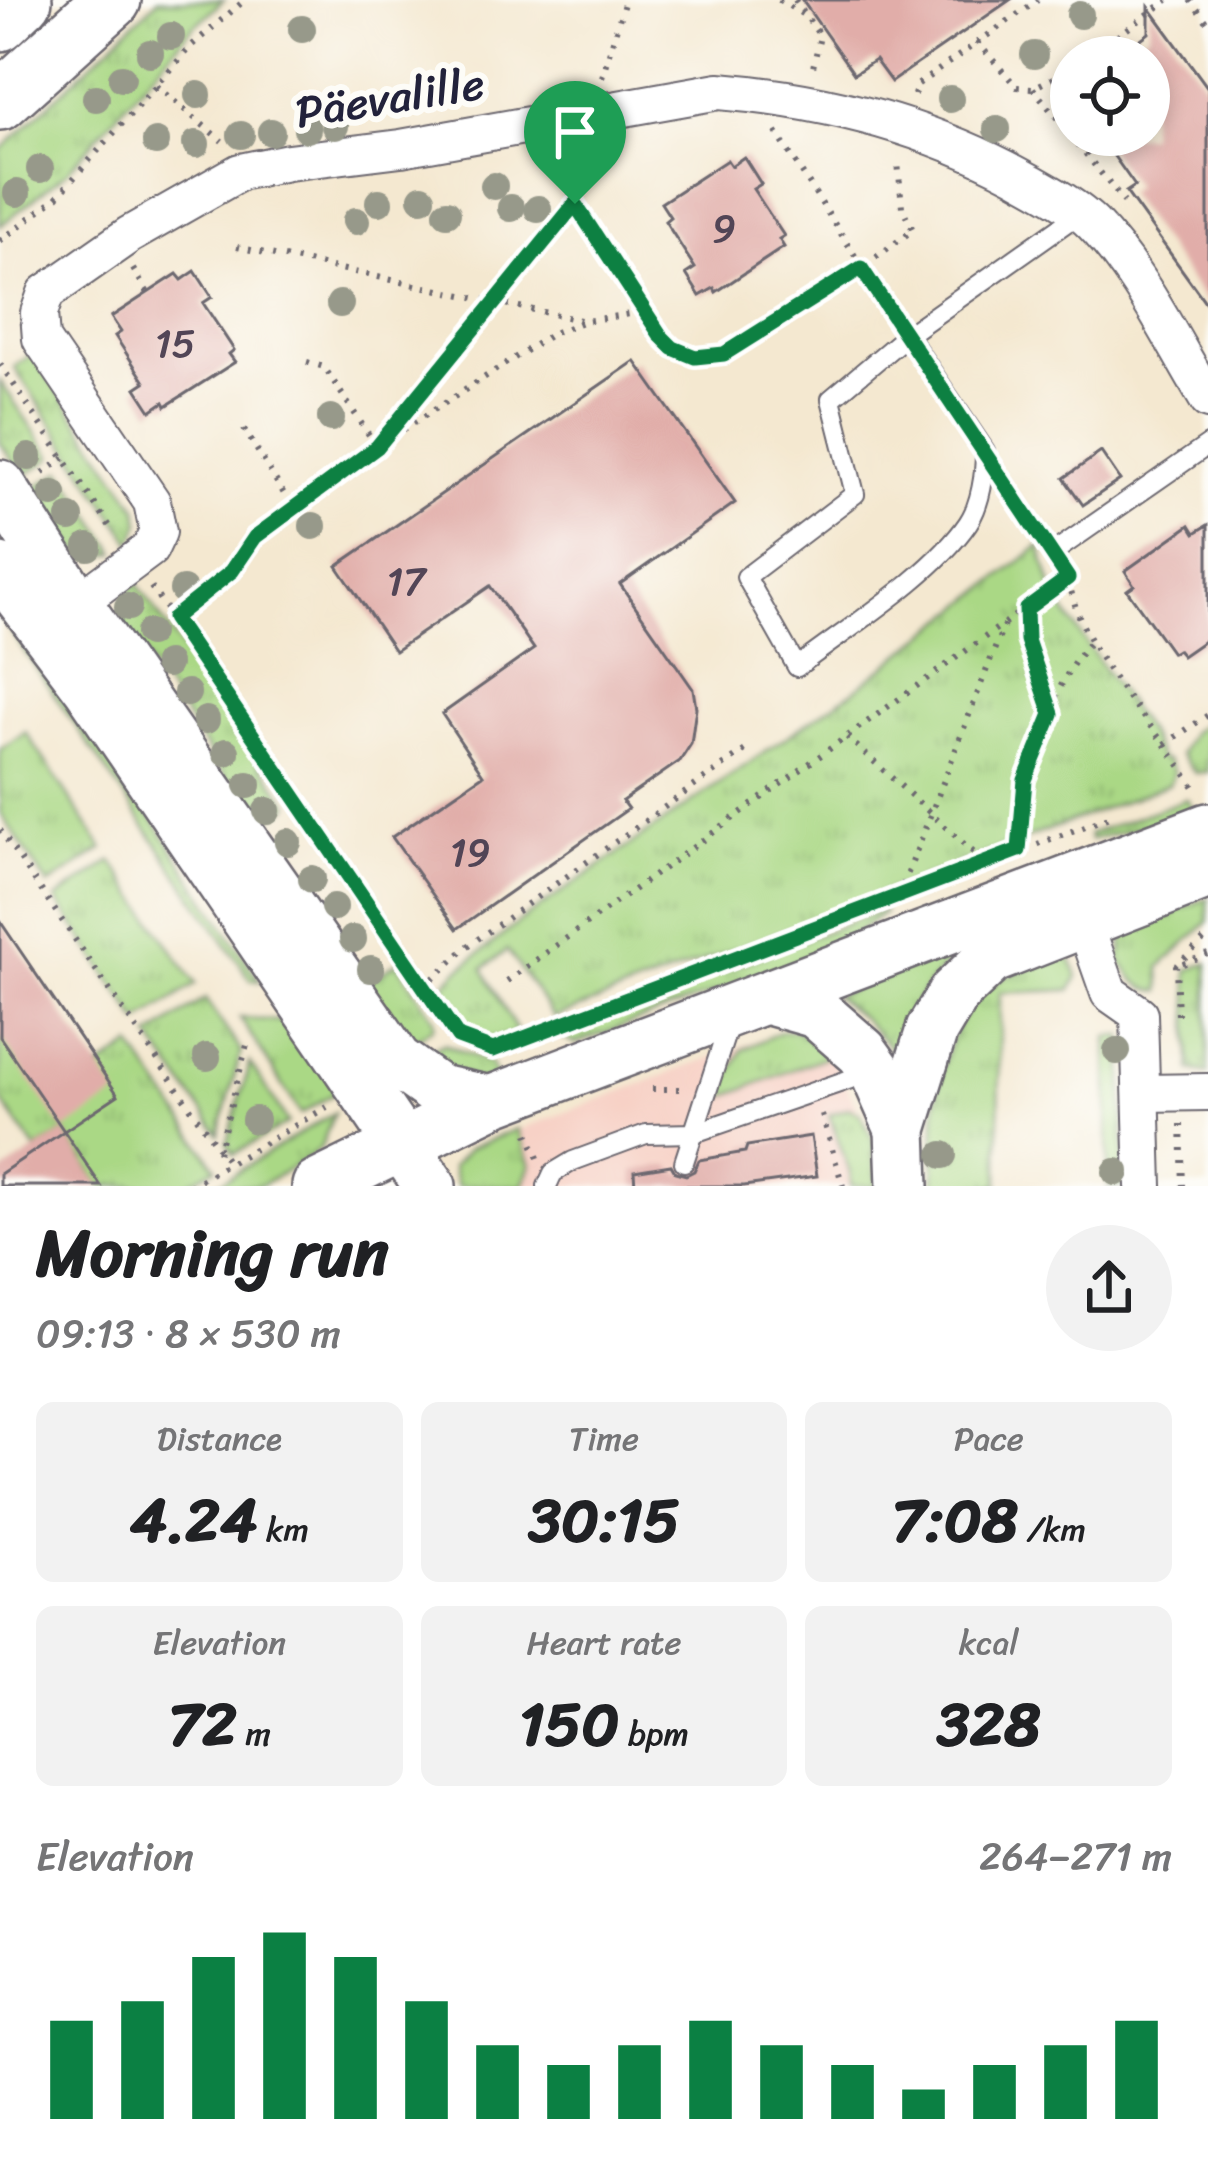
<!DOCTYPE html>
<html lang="en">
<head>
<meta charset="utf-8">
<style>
  body { margin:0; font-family:Sriracha,sans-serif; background:#f2f2f2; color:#202124; height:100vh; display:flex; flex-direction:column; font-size:45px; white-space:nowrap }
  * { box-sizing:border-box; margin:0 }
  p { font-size:39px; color:#757577 }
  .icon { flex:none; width:66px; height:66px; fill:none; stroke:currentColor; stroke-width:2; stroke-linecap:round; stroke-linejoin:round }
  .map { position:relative; height:1186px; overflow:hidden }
  .drawer { display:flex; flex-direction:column; background:#fff; flex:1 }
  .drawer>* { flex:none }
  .fabs { position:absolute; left:1050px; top:36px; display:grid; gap:24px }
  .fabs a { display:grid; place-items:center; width:120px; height:120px; border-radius:50%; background:#fff; box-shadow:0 6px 18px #0003; font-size:60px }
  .pin { position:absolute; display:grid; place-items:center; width:102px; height:102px; color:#fff; margin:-123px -51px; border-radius:50% 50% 50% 0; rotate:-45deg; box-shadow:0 0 12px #0007 }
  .pin .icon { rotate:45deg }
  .round { display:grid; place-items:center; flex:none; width:126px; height:126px; border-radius:63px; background:#f2f2f2 }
  .summary { display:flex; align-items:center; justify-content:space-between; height:204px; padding:0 36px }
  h1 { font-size:66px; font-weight:700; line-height:90px }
  .stats { display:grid; grid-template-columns:repeat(3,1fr); gap:18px; height:204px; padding:12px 36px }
  .stats div { display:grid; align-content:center; border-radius:18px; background:#f2f2f2; text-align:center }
  .stats b { font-size:60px; font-weight:700 }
  .stats small { font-size:33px; font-weight:400 }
  .stats p { font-size:33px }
  .chart { height:336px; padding:24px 36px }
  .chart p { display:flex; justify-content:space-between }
  .chart svg { width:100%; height:216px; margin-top:12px; stroke:#0b8043; stroke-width:6 }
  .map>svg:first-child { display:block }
  .built { fill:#f7d1c6 }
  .grass { fill:url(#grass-tufts); stroke:#667d60; stroke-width:3 }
  .building { fill:#e1ada9 }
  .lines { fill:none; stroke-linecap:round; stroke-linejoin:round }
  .service-casing { stroke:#6c676f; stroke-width:22 }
  .minor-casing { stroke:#6c676f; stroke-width:40 }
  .secondary-casing { stroke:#6c676f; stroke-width:56 }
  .primary-casing { stroke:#6c676f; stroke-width:62 }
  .path { stroke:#6c676f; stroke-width:6; stroke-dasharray:3 9; stroke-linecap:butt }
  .service { stroke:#fff; stroke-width:18 }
  .minor { stroke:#fff; stroke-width:36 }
  .secondary { stroke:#fff; stroke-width:51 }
  .primary { stroke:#fff; stroke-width:57 }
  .tree { fill:#97998a }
  .route-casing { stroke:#fff; stroke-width:24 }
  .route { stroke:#0b8043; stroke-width:15 }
  .labels { text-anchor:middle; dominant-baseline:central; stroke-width:12; stroke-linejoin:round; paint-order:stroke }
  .number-label { font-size:39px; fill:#524556 }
  .street-label { font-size:45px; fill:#22223b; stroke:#fdfcf7 }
</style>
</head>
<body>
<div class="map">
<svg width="1208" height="1186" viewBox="0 0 1208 1186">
  <defs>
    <pattern id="grass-tufts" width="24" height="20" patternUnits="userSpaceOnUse" patternTransform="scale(3)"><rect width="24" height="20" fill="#aad885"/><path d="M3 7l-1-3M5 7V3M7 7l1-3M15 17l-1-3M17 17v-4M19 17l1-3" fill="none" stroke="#92b974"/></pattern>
  </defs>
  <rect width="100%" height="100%" fill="#fdfcf7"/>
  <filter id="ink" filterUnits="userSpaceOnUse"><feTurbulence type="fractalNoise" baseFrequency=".00833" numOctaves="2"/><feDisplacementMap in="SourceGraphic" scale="24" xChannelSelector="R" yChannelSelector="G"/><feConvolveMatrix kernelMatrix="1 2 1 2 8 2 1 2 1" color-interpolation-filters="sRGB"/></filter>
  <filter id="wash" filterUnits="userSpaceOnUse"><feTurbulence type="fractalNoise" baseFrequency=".004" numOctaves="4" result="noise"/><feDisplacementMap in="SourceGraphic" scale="48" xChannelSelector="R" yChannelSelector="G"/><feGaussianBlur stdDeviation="2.7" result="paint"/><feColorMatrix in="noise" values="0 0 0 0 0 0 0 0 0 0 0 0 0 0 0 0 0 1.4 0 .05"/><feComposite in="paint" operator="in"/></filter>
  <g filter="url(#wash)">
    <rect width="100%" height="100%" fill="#f4e8d0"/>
    <!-- built -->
    <polygon class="built" points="782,1031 826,1046 873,1139 877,1186 457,1186 452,1167 468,1149"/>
    <!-- grass -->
    <g class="grass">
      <polygon points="158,0 224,0 192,28 67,172 0,226 0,151"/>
      <polygon points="32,354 138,508 140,523 132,543 14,367"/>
      <polygon points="0,381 52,457 23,477 0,442"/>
      <path d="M62,471L116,552C71,569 52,522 31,490Z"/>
      <path d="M1040,546L1055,597L1149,735L1160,759L1168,761L1174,773L1169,784L554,1018L507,950L483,969L517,1032C474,1048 465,1034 442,1000L446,983L457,971L526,917L852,692Z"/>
      <polygon points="136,582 290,806 259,826 123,625 122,605"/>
      <polygon points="0,588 260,981 251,980 0,616"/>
      <polygon points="1208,721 1208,772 1195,773 1180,754 1192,732"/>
      <polygon points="26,732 103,849 48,885 0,813 0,749"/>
      <polygon points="1187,799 1196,813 1090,840 1089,834"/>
      <polygon points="112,861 196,984 139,1022 56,899"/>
      <path d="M1208,898V922L1160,967L1161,991C1139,991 1131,976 1120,960L1125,931Z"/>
      <polygon points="882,910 884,913 831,950 575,1044 556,1034"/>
      <path d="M964,947C930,978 907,1008 895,1053L861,1017L834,996Z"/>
      <path d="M1063,956L1071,960L1078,976L1071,990L1000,993L999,1186H935C932,1117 934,1020 1001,979C1019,969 1044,963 1063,956Z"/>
      <polygon points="397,962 434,1019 434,1027 407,1045 366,983"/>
      <polygon points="1208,963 1208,1074 1191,1070 1188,970"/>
      <polygon points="205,999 241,1051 219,1134 150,1037"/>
      <polygon points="240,1018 292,1022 331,1078 335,1093 301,1114"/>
      <polygon points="782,1031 799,1031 826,1052 825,1057 718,1099 742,1050"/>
      <polygon points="1123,1036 1124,1186 1108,1186 1108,1037"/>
      <polygon points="0,1037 100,1068 132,1046 216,1167 183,1186 101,1186 64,1132 36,1150 0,1098"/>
      <polygon points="444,1044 490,1063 496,1077 479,1081 418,1056"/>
      <polygon points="250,1063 288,1123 234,1154 227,1144"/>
      <polygon points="848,1108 860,1113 873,1139 877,1186 851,1186 850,1173 829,1115"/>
      <polygon points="334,1113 321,1147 310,1157 259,1186 214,1186"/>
      <polygon points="517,1129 531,1165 523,1186 457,1186 452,1167 468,1149"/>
    </g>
    <g id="blocks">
      <!-- building -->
      <g class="building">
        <polygon points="802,0 1010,0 891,82 875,60 854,74"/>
        <polygon points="1149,7 1208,88 1208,306 1126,192 1135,186 1099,135 1149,135 1149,57 1116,57 1149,33"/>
        <polygon points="744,157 761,184 753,189 784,236 779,239 784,247 716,292 714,288 700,296 686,274 695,268 665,221 670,217 661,203 727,160 731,166"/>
        <polygon points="195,271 212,297 203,303 234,350 229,354 235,362 166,406 164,402 151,411 136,388 145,382 115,336 121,332 111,317 177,274 182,280"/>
        <polygon points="635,361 735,503 620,584 693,689 696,708 691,744 680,761 622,801 628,809 457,929 392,837 483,775 442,714 534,649 490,586 395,651 337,566"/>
        <polygon points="1101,452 1120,480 1083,505 1064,478"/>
        <polygon points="1190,525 1195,533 1208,525 1208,638 1182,656 1177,650 1172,653 1127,590 1134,585 1125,571"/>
        <polygon points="0,921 118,1095 64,1131 0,1037"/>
        <polygon points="64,1131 101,1186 0,1186 0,1174"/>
        <polygon points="811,1136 817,1176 744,1186 635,1186 634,1171 671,1165 675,1172 686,1175 694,1171 699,1160 745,1152 747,1146"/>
      </g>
    </g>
  </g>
  <g filter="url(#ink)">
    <use href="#blocks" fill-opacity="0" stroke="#6c676f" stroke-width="3"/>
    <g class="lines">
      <!-- service casing -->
      <g class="service-casing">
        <g id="service">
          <path d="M907,335L985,451C985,473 981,504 968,523C932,576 849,627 797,667L746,577L855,494L831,399L907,335L1080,213"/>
          <polyline points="1054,552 1208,445"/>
          <polyline points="684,1162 730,1021"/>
          <polyline points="547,1186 553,1173 573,1161 646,1134 694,1133 871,1072"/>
        </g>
      </g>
      <!-- minor casing -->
      <g class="minor-casing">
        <g id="minor">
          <path d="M76,604L150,549L158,532L152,502L41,339L39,313L46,293L129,235L240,172L288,162L401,148L719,91C830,100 935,128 1032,183C1053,195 1076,207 1093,224C1141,274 1172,341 1208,400"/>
          <polyline points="1076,899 1109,993 1139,1014 1144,1186"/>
          <polyline points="1144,1093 1208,1092"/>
        </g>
      </g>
      <!-- secondary casing -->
      <g class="secondary-casing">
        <g id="secondary">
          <polyline points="0,486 76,604 396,1061 438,1091 490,1102"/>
          <polyline points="0,570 90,688 430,1186"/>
          <polyline points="766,998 816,1012 862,1052 875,1070 901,1129"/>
          <polyline points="318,1186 490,1102 1208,829"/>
          <polyline points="903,1186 901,1129 932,1030 954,993 991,958 1208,873"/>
        </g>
      </g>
      <!-- primary casing -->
      <g class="primary-casing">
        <g id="primary">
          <polyline points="0,22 23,0"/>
          <polyline points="0,101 112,0"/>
        </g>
      </g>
      <!-- path -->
      <g class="path">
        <polyline points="779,0 802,14"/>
        <polyline points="795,0 820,36 812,72"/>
        <polyline points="1190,0 1208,23"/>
        <polyline points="977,42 1017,87 1033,88 1071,69"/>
        <polyline points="1088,57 1168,0"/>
        <polyline points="602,77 625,0"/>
        <polyline points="156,86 222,141"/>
        <polyline points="1033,88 1124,202"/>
        <polyline points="914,95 917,85 1038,0"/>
        <polyline points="776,132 891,312"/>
        <polyline points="555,160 575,204 643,312 673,348 695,357 724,354 861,268 913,230 902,207 898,162"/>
        <polyline points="0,241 57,197 191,46 245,0"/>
        <polyline points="237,247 585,321"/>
        <polyline points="133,269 148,293"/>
        <polyline points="307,362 324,367 377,447 575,204"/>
        <polyline points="0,364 113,531"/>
        <polyline points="244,429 294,510"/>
        <polyline points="43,473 65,458"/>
        <polyline points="1007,484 1040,533"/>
        <path d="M1069,580C1082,661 1157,723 1197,792"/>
        <polyline points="151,587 458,1037 493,1050 1109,817"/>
        <polyline points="1026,609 1026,640 1050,710"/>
        <polyline points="173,618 232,571 255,537 377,447 553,333 585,321 643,312"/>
        <polyline points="847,737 985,863"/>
        <polyline points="1165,744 1208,715"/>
        <polyline points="0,830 229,1164"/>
        <path d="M1019,848C1021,786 1048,687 1091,641"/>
        <polyline points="899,896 1004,625"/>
        <polyline points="1183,964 1208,954"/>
        <polyline points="507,981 1074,573"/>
        <polyline points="424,987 468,946 751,746"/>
        <polyline points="1178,1015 1176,966 1208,936"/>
        <polyline points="652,1089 680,1089"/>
        <polyline points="822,1115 843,1186"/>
        <polyline points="1181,1124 1183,1186"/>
        <polyline points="528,1133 538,1158"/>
        <polyline points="218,1153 247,1045"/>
        <polyline points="190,1186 327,1107"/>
      </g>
      <!-- service -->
      <use href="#service" class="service"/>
      <!-- minor -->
      <use href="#minor" class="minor"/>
      <!-- secondary -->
      <use href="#secondary" class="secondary"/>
      <!-- primary -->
      <use href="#primary" class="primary"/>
    </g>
    <!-- trees -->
    <g class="tree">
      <circle cx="1080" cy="15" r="14"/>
      <circle cx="302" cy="29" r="14"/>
      <circle cx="171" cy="36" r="14"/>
      <circle cx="150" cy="53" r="14"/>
      <circle cx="1034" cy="55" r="14"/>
      <circle cx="122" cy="78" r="14"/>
      <circle cx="198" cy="95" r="14"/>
      <circle cx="96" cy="98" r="14"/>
      <circle cx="950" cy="99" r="14"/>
      <circle cx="335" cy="126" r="14"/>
      <circle cx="307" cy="129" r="14"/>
      <circle cx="997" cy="129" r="14"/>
      <circle cx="271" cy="132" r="14"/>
      <circle cx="241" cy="135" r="14"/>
      <circle cx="156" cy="142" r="14"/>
      <circle cx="196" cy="144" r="14"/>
      <circle cx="40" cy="169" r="14"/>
      <circle cx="494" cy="186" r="14"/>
      <circle cx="17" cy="193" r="14"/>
      <circle cx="422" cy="198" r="14"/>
      <circle cx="379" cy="202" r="14"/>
      <circle cx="511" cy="208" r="14"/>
      <circle cx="538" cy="209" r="14"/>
      <circle cx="447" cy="213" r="14"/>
      <circle cx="356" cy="221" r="14"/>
      <circle cx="340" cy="304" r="14"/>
      <circle cx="331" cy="418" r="14"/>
      <circle cx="29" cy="457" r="14"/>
      <circle cx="53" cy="494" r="14"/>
      <circle cx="70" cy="518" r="14"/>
      <circle cx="313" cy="526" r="14"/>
      <circle cx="88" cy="547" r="14"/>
      <circle cx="183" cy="590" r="14"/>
      <circle cx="128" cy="607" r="14"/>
      <circle cx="149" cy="633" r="14"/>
      <circle cx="167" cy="664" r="14"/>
      <circle cx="187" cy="693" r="14"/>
      <circle cx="206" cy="720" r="14"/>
      <circle cx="226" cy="752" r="14"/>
      <circle cx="248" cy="785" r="14"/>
      <circle cx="267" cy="811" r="14"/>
      <circle cx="288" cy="842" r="14"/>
      <circle cx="312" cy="879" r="14"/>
      <circle cx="334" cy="907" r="14"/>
      <circle cx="353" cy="939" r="14"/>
      <circle cx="371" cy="969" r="14"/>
      <circle cx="1117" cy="1051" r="14"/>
      <circle cx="207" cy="1057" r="14"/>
      <circle cx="255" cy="1120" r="14"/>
      <circle cx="943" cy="1155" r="14"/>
      <circle cx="1116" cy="1172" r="14"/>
    </g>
  </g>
  <g class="lines" filter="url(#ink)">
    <!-- route casing -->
    <g class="route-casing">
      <polygon id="route" points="575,204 661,336 673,348 695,357 724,354 861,268 1068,578 1026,609 1027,640 1052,714 1025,780 1019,850 493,1050 458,1037 173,618 232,571 255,537 377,447"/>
    </g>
    <!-- route -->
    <use href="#route" class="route"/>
  </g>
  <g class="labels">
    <!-- number labels -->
    <g class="number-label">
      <text x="724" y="228">9</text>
      <text x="175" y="343">15</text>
      <text x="406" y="581">17</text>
      <text x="470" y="852">19</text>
    </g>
    <!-- street labels -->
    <g class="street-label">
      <text transform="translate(390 98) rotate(-9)">Päevalille</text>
    </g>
  </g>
</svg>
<div class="fabs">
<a><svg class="icon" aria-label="locate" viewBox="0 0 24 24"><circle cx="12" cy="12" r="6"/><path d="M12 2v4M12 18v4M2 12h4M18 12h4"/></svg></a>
</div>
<div class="pin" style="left:575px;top:204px;background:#1e9e55"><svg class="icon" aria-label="arrive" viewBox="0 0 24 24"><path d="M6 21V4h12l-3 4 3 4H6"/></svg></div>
</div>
<section class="drawer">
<div class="summary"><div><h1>Morning run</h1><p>09:13 · 8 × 530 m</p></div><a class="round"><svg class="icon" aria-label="share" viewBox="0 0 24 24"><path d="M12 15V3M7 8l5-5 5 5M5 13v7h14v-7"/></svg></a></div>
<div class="stats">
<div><p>Distance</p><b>4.24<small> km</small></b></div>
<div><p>Time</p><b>30:15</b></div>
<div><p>Pace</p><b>7:08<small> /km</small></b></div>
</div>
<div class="stats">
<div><p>Elevation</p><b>72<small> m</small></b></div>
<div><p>Heart rate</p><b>150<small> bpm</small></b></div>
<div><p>kcal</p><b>328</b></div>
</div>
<div class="chart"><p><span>Elevation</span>264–271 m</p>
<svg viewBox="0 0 160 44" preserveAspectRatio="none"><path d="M5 44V24M15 44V20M25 44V11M35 44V6M45 44V11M55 44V20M65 44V29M75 44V33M85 44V29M95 44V24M105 44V29M115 44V33M125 44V38M135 44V33M145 44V29M155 44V24"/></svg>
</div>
</section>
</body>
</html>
